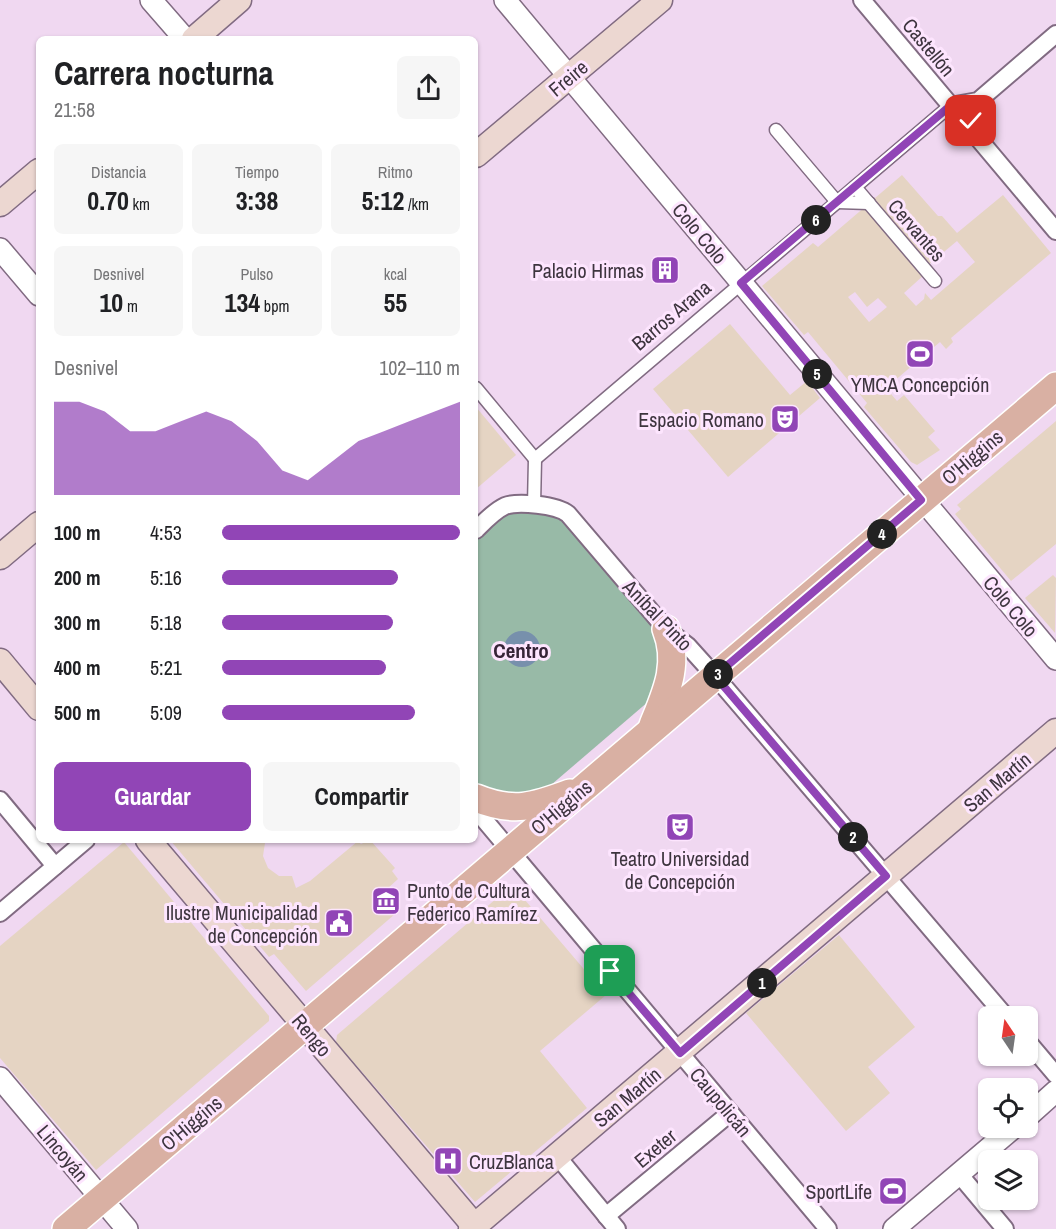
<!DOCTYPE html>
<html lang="es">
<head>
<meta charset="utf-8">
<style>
  body { margin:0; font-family:"Archivo Narrow",sans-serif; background:#f6f6f6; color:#202124; height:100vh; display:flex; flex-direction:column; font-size:22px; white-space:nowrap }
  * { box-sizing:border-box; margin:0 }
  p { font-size:20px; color:#757577 }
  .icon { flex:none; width:33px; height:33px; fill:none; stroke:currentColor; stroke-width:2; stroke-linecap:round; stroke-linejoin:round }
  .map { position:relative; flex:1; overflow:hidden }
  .details { position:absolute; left:36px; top:36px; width:442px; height:807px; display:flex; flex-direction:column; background:#fff; border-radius:9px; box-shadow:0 2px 4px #0004 }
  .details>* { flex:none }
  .needle { width:39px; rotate:347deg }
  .controls { position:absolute; left:978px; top:1006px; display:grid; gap:12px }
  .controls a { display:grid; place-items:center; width:60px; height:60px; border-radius:9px; background:#fff; box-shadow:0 2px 4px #0004; font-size:30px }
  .pin { position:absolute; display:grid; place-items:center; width:51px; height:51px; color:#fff; margin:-26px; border-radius:12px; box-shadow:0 3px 9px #0006 }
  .km { position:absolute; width:30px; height:30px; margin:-15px; border-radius:50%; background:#222; color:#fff; font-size:16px; line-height:30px; text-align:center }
  .round { display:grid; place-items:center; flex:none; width:63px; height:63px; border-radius:9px; background:#f6f6f6 }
  .headline { display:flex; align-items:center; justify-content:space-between; height:102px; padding:0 18px }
  h1 { font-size:33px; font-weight:800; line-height:45px }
  .stats { display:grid; grid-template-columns:repeat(3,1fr); gap:9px; height:102px; padding:6px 18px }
  .stats div { display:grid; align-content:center; border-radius:9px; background:#f6f6f6; text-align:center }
  .stats b { font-size:26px; font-weight:800 }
  .stats small { font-size:16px; font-weight:400 }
  .stats p { font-size:16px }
  .chart { height:168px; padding:12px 18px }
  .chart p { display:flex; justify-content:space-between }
  .chart svg { width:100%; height:108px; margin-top:6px; fill:#9145b6; opacity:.7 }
  .action { display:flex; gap:12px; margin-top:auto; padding:12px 18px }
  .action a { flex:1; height:69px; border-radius:9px; background:#9145b6; color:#fff; font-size:24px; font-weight:800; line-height:69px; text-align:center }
  .action a+a { background:#f6f6f6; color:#202124 }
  ul { padding:0 18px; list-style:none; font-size:20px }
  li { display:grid; grid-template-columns:96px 72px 1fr; align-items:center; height:45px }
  li i { height:15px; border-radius:8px; background:#9145b6 }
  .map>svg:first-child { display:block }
  .commercial { fill:#e5d4c3; fill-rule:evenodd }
  .green { fill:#98baa7 }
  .water { fill:#7790ac }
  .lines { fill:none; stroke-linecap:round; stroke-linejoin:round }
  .pedestrian-casing { stroke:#816b82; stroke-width:15 }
  .minor-casing { stroke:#816b82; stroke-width:20 }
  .tertiary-casing { stroke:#816b82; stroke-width:24 }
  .secondary-casing { stroke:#816b82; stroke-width:27 }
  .primary-casing { stroke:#fff; stroke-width:30 }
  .pedestrian { stroke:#fff; stroke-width:12 }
  .minor { stroke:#fff; stroke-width:16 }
  .tertiary { stroke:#fff; stroke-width:21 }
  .secondary { stroke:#ecd7d1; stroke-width:24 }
  .primary { stroke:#d9b0a3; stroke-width:27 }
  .route-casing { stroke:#fff; stroke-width:12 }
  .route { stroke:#9145b6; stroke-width:8 }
  .labels { text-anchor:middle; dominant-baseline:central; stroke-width:6; stroke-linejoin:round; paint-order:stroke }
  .street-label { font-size:20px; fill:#3e353f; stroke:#fde5fe }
  .poi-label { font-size:20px; fill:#3e353f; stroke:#fde5fe; text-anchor:end }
  .neighbourhood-label { font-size:21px; font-weight:bold; fill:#362437; stroke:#fde5fe }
</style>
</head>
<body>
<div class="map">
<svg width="1056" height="1229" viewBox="0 0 1056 1229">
  <rect width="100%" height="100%" fill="#f0d8f1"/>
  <!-- commercial -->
  <g class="commercial">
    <path d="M902,175L938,216H942L957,233L1003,195L1051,253L951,338L953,342L946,349L940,342L886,388L897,401L904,395L935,431L928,437L940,450L917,465L911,462L864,407L867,403L808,332L804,335L762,286L813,243L818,247L866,206L924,275L904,293L916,306L924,299L925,293L931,300L975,262L957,241L927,266L874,202L875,198ZM855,292L867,307L878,298L887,307L869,322L848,297Z"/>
    <polygon points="730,324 790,395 807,381 820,398 728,477 653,389"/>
    <polygon points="476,407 516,455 476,489"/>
    <polygon points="1056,421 1056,544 1011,581 955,514 961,509 957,505"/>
    <polygon points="1053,575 1056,578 1055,633 1025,598"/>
    <polygon points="170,840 258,840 265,843 263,856 268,868 279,876 292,876 296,888 310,881 358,841 361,844 370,840 395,868 392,871 398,879 387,889 395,900 388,906 395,914 306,991 274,954 269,957"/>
    <polygon points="124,842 269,1016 269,1021 96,1170 0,1058 0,946"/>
    <polygon points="504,892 519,893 606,995 540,1051 587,1108 475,1202 336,1042 337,1035"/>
    <polygon points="839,935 915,1027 868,1067 890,1093 846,1131 746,1013"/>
  </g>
  <!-- green -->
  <polygon class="green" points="509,510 556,513 658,629 667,646 649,701 537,797 476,789 476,537"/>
  <!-- water -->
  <circle class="water" cx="522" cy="649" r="18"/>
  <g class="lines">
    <!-- pedestrian casing -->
    <g class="pedestrian-casing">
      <g id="pedestrian">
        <polyline points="776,130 837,202 869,203"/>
        <polyline points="855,187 935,281"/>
        <polyline points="476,388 535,459"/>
        <polyline points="535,459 950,106"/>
        <polyline points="534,505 535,459"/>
      </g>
    </g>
    <!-- minor casing -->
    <g class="minor-casing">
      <g id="minor">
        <polyline points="862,0 1056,231"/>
        <polyline points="950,106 978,101 1056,34"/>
        <path d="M476,530C484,522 494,511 505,506C518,501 557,505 568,514L666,629L688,646L715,676L1006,1017"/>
        <polyline points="0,800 55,866"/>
        <polyline points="476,810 828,1229"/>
        <polyline points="0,913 86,840"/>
        <polyline points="1028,1042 1056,1075"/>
        <polyline points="557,1156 617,1229"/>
        <polyline points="959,1174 1005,1229"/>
        <polyline points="606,1216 730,1113"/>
      </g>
    </g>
    <!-- tertiary casing -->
    <g class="tertiary-casing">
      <g id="tertiary">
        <polyline points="151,0 185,39"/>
        <polyline points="505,0 1056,659"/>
        <polyline points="0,249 39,295"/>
        <polyline points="0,1078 127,1229"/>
        <polyline points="1028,1116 1056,1091"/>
        <polyline points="894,1229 1013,1128"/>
      </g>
    </g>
    <!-- secondary casing -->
    <g class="secondary-casing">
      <g id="secondary">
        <polyline points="194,39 239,0"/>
        <polyline points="476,155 660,0"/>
        <polyline points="0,204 39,171"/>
        <polyline points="0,557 39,524"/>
        <polyline points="0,661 39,708"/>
        <polyline points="148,840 477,1229"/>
        <polyline points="471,1229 1056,731"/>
      </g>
    </g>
    <!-- primary casing -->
    <g class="primary-casing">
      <g id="primary">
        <path d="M653,725C666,693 680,664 666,629"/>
        <path d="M476,798C513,813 533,807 570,793"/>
        <polyline points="66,1229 1056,386"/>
      </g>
    </g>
    <!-- pedestrian -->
    <use href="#pedestrian" class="pedestrian"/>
    <!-- minor -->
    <use href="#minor" class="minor"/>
    <!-- tertiary -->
    <use href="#tertiary" class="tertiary"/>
    <!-- secondary -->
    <use href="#secondary" class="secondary"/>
    <!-- primary -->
    <use href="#primary" class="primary"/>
  </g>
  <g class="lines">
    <!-- route casing -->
    <g class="route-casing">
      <polyline id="route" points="610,971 680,1053 886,876 715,676 921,500 741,283 950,106 973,133 971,121"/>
    </g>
    <!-- route -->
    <use href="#route" class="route"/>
  </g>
  <!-- icons -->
  <defs>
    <g id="building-square" transform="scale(1.5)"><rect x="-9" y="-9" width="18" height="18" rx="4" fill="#9145b6" stroke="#fde5fe"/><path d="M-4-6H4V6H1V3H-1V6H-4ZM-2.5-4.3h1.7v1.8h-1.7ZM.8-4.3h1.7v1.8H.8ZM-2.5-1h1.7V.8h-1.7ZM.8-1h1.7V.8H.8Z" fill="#fff"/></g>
    <g id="stadium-square" transform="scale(1.5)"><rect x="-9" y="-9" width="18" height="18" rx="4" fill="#9145b6" stroke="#fde5fe"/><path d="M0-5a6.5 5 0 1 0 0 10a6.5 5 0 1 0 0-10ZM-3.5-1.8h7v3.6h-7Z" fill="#fff"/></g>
    <g id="theatre-square" transform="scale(1.5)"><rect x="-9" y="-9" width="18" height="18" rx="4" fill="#9145b6" stroke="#fde5fe"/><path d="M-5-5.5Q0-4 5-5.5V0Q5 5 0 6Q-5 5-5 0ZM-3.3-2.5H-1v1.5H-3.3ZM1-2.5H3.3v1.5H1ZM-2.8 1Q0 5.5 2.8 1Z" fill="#fff"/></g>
    <g id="museum-square" transform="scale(1.5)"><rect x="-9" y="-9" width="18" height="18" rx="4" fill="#9145b6" stroke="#fde5fe"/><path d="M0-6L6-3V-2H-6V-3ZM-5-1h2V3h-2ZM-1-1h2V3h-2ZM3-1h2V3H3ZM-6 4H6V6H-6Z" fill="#fff"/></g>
    <g id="civic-square" transform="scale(1.5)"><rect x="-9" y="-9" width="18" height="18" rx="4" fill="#9145b6" stroke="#fde5fe"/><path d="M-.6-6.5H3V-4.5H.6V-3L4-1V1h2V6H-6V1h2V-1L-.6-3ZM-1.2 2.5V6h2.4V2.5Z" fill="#fff"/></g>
    <g id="hospital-square" transform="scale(1.5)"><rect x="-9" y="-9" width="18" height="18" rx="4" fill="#9145b6" stroke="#fde5fe"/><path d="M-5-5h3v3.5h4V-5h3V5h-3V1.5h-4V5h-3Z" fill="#fff"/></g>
  </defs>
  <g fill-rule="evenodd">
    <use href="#building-square" x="665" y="270"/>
    <use href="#stadium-square" x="920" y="354"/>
    <use href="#theatre-square" x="785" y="419"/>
    <use href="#theatre-square" x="680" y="827"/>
    <use href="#museum-square" x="386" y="901"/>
    <use href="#civic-square" x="339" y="923"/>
    <use href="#hospital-square" x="448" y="1161"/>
    <use href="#stadium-square" x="893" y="1191"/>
  </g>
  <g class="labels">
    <!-- street labels -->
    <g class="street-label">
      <text transform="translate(929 47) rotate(50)">Castellón</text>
      <text transform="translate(568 78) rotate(-40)">Freire</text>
      <text transform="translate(917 230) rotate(49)">Cervantes</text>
      <text transform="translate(700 233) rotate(50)">Colo Colo</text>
      <text transform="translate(671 315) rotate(-40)">Barros Arana</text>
      <text transform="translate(972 457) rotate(-40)">O'Higgins</text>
      <text transform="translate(1011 606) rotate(50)">Colo Colo</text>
      <text transform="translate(658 615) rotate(46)">Aníbal Pinto</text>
      <text transform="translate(997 782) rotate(-40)">San Martín</text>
      <text transform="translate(561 807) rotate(-40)">O'Higgins</text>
      <text transform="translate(312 1035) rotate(50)">Rengo</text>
      <text transform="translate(627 1097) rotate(-40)">San Martín</text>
      <text transform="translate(721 1102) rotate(50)">Caupolicán</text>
      <text transform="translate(191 1123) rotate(-40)">O'Higgins</text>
      <text transform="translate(655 1148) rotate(-40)">Exeter</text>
      <text transform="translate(63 1153) rotate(50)">Lincoyán</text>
    </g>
    <!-- poi labels -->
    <g class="poi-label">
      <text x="644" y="270">Palacio Hirmas</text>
      <text x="920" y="384" text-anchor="middle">YMCA Concepción</text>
      <text x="764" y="419">Espacio Romano</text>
      <text x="680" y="858" text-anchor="middle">Teatro Universidad<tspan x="680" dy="23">de Concepción</tspan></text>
      <text x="407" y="890" text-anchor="start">Punto de Cultura<tspan x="407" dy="23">Federico Ramírez</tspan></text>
      <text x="318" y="912">Ilustre Municipalidad<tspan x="318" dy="23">de Concepción</tspan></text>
      <text x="469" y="1161" text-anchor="start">CruzBlanca</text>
      <text x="872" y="1191">SportLife</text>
    </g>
    <!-- neighbourhood labels -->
    <g class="neighbourhood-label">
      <text x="521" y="650">Centro</text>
    </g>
  </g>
</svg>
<div class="controls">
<a><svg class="needle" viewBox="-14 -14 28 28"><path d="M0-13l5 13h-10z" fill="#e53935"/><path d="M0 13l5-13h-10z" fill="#757577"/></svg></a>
<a><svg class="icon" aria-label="locate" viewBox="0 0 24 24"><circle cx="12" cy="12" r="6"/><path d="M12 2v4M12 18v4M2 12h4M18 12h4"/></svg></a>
<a><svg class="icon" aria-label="layers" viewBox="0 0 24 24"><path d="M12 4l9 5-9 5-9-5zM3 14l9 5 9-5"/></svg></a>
</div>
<div class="pin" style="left:610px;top:971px;background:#1e9e55"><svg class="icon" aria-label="arrive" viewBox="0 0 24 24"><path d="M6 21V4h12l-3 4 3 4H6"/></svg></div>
<div class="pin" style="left:971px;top:121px;background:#d93025"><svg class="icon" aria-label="check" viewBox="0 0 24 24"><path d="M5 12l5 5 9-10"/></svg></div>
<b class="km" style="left:762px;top:983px">1</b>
<b class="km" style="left:853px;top:837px">2</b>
<b class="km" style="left:718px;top:674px">3</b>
<b class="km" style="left:882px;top:534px">4</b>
<b class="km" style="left:817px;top:374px">5</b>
<b class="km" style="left:816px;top:220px">6</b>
<section class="details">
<div class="headline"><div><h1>Carrera nocturna</h1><p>21:58</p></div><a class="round"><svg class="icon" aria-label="share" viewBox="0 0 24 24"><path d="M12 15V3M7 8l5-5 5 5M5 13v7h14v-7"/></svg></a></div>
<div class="stats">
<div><p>Distancia</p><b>0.70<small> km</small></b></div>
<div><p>Tiempo</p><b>3:38</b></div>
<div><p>Ritmo</p><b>5:12<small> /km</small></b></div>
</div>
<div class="stats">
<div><p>Desnivel</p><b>10<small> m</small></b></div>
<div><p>Pulso</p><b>134<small> bpm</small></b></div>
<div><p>kcal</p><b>55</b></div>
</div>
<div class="chart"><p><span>Desnivel</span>102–110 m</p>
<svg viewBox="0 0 160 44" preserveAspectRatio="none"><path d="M0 44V6L10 6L20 10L30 18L40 18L50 14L60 10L70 14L80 22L90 34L100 38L110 30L120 22L130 18L140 14L150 10L160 6V44z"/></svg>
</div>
<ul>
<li><b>100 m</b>4:53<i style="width:100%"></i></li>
<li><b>200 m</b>5:16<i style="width:74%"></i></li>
<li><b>300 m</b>5:18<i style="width:72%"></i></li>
<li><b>400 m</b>5:21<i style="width:69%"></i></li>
<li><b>500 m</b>5:09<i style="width:81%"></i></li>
</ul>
<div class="action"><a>Guardar</a><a>Compartir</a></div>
</section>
</div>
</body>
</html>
